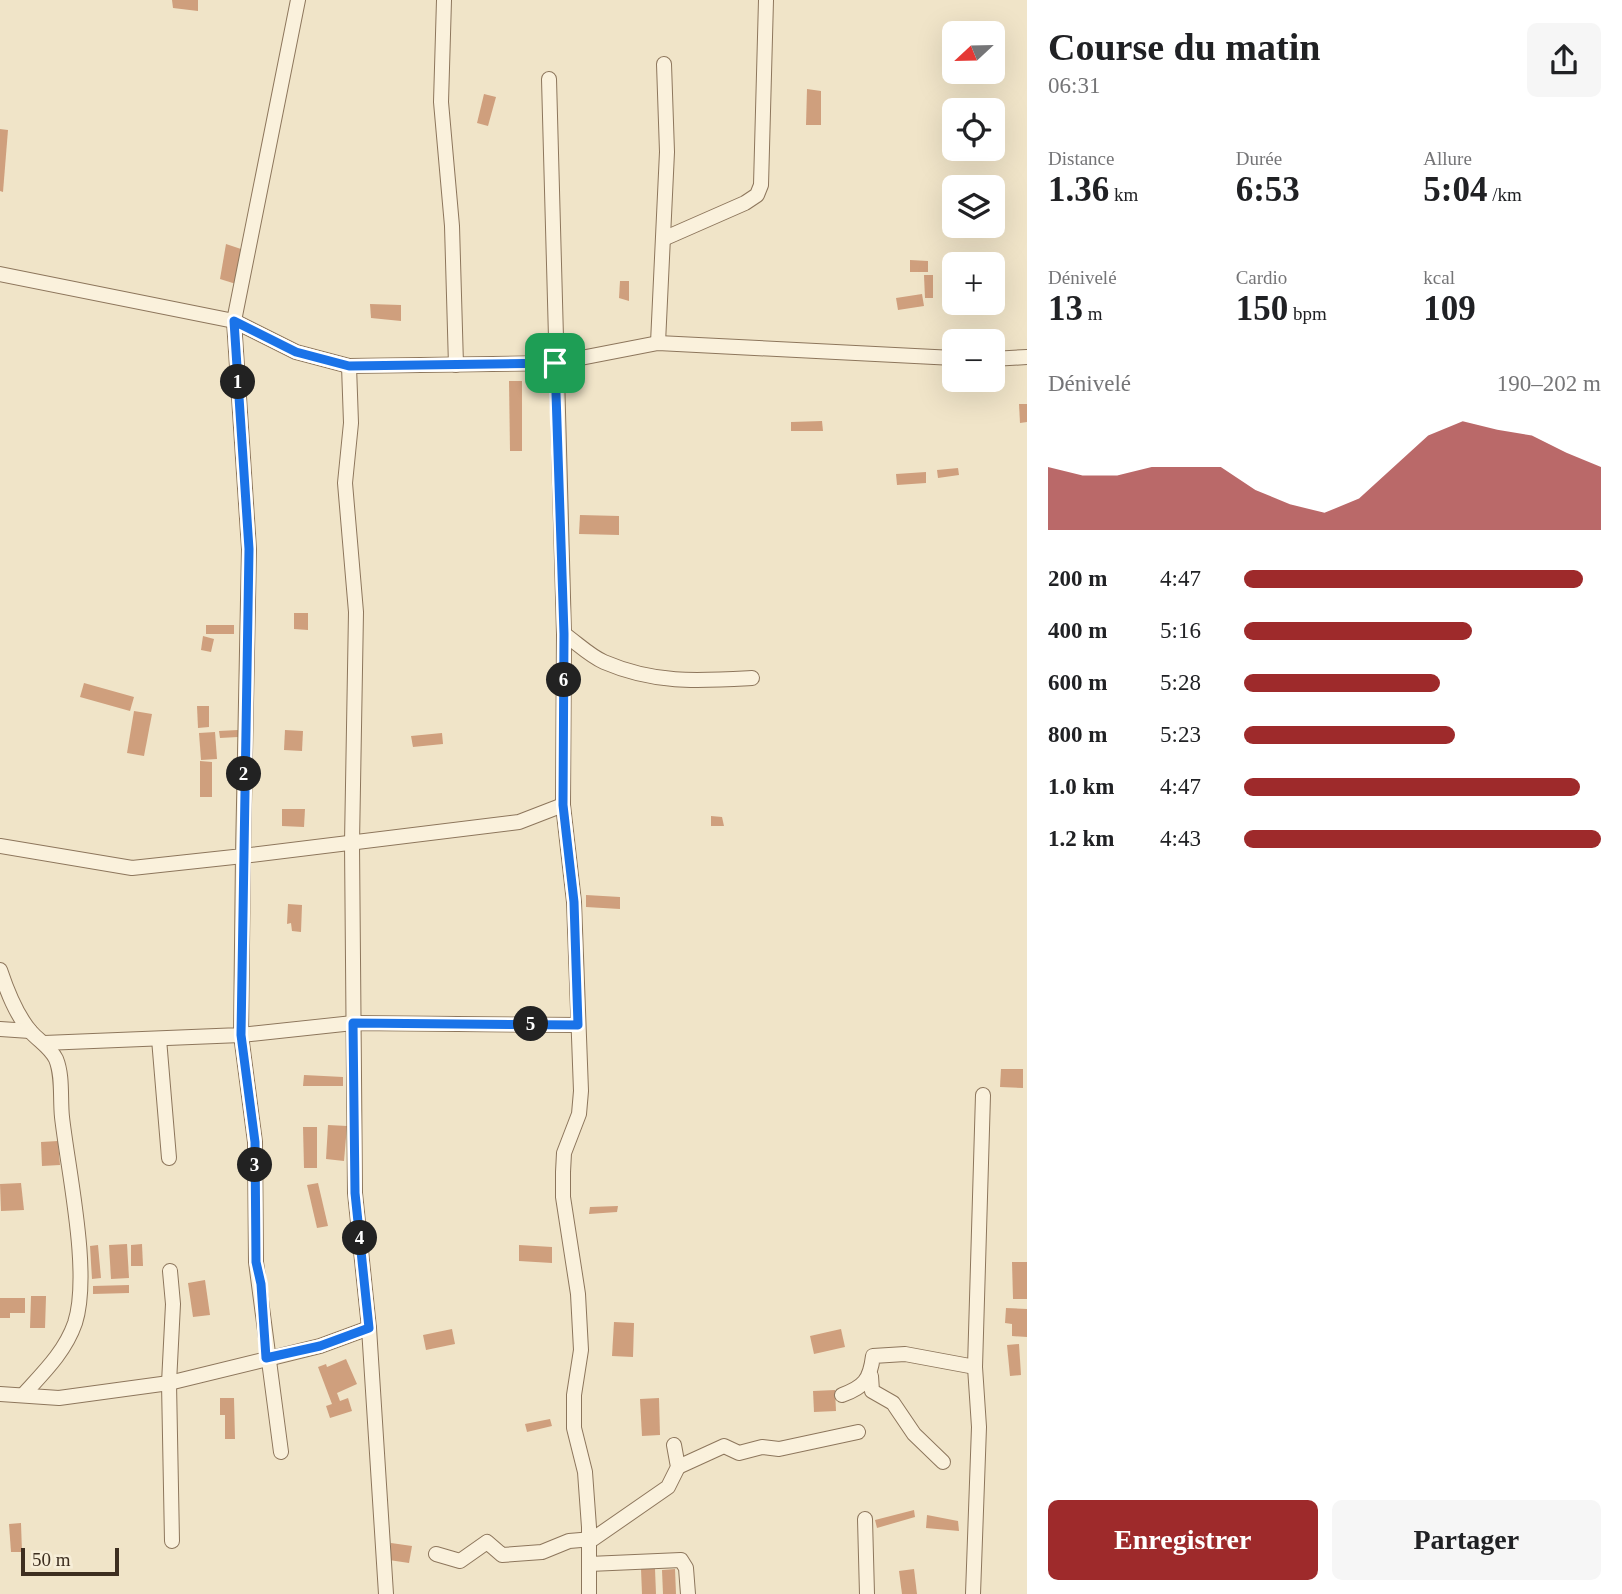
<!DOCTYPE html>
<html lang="fr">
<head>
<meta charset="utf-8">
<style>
  body { margin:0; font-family:"Times New Roman",serif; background:#f6f6f6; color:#202124; height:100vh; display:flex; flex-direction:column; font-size:26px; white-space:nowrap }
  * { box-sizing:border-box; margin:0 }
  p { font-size:23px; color:#757577 }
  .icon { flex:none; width:38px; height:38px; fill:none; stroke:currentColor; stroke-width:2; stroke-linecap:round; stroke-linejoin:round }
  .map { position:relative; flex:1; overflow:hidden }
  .details { display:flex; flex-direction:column; background:#fff; width:595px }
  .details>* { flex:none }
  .needle { width:46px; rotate:248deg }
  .fabs { position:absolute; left:942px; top:21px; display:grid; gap:14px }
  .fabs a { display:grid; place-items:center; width:63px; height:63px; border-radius:10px; background:#fff; box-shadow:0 7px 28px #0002; font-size:35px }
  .scale { position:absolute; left:21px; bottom:18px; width:98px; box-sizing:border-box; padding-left:7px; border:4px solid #3d2e20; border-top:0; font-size:19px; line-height:24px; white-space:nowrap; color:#3d2e20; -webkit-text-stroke:5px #f7eed8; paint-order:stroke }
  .pin { position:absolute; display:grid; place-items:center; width:60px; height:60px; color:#fff; margin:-30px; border-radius:14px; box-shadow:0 4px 10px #0006 }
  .km { position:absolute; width:35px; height:35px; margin:-18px; border-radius:50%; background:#222; color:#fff; font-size:19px; line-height:35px; text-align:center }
  .round { display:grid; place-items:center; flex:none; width:74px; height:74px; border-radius:10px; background:#f6f6f6 }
  .head { display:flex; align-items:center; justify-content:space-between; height:119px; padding:0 21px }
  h1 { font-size:38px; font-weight:700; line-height:52px }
  .metrics { display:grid; grid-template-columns:repeat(3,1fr); gap:10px; height:119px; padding:7px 21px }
  .metrics div { display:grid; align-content:center }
  .metrics b { font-size:35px; font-weight:700 }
  .metrics small { font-size:19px; font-weight:400 }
  .metrics p { font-size:19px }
  .chart { height:196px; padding:14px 21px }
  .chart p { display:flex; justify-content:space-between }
  .chart svg { width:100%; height:126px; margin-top:7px; fill:#9e2a2b; opacity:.7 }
  .primary-button { display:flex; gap:14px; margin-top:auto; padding:14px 21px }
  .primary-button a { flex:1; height:80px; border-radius:10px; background:#9e2a2b; color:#fff; font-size:28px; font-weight:700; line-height:80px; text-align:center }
  .primary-button a+a { background:#f6f6f6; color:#202124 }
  ul { padding:0 21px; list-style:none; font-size:23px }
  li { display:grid; grid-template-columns:112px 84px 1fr; align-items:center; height:52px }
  li i { height:18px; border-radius:9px; background:#9e2a2b }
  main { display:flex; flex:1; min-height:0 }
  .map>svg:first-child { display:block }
  .building { fill:#cf9f7d }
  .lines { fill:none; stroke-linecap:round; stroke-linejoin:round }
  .minor-casing { stroke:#8d765c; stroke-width:16 }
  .minor { stroke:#faf1dc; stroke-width:14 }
  .route-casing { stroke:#fff; stroke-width:14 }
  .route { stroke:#1a73e8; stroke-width:9 }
</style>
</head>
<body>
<main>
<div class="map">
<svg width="1027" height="1594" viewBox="0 0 1027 1594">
  <rect width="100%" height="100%" fill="#f0e4c8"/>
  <!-- building -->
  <g class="building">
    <polygon points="172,0 198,0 198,11 173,8"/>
    <polygon points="807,89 821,91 821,125 806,125"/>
    <polygon points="484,94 496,97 488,126 477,123"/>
    <polygon points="0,129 8,130 3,192 0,191"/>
    <polygon points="226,244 241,249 236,284 220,279"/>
    <polygon points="910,260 928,261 928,272 910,272"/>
    <polygon points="924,275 933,275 933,298 925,298"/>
    <polygon points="620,281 629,281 629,301 619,298"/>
    <polygon points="922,294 924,306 898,310 896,298"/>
    <polygon points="370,304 401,305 401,321 371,318"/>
    <polygon points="509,381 522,381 522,451 510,451"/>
    <polygon points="1019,404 1027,404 1027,422 1020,423"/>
    <polygon points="822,421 823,431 791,431 791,422"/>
    <polygon points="958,468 959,475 938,478 937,470"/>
    <polygon points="926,472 926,483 897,485 896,474"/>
    <polygon points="580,515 619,516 619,535 579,534"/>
    <polygon points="294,613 308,613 308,630 294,629"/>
    <rect x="206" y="625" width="28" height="9"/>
    <polygon points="203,636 214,639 211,652 201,650"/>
    <polygon points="84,683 134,697 130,711 80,697"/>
    <polygon points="197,706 209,706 209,727 198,728"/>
    <polygon points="134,711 152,714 144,756 127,753"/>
    <polygon points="238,730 238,737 220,738 219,731"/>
    <polygon points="285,730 303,731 302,751 284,750"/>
    <polygon points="215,732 217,759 201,760 199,733"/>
    <polygon points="442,733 443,744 413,747 411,736"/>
    <polygon points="200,761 212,762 212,797 200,797"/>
    <polygon points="282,809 305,809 304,827 282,826"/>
    <polygon points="711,816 722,817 724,826 711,826"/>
    <polygon points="586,895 620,897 620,909 586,907"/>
    <polygon points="288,904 302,905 301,932 292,931 291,923 287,924"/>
    <polygon points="1001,1069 1023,1069 1023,1088 1000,1087"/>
    <polygon points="304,1075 343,1077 343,1086 303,1086"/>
    <polygon points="328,1125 347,1126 344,1161 326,1159"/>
    <polygon points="303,1127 317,1127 317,1168 304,1168"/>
    <polygon points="58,1141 60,1165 42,1166 41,1142"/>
    <polygon points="21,1183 24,1210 1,1211 0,1184"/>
    <polygon points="318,1183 328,1226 317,1228 307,1185"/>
    <polygon points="618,1206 617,1212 589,1214 590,1207"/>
    <polygon points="127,1244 129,1278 111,1279 109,1245"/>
    <polygon points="142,1244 143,1266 131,1266 131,1245"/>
    <polygon points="98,1245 101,1278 92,1279 90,1246"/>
    <polygon points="519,1245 552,1247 552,1263 519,1261"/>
    <polygon points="1012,1262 1027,1262 1027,1299 1013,1299"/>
    <polygon points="205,1280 210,1315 193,1317 188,1283"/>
    <polygon points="129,1285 129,1293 93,1294 93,1286"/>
    <polygon points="31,1296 46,1296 45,1328 30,1328"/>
    <polygon points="0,1298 25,1298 25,1313 10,1313 10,1318 0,1318"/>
    <polygon points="1006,1308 1027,1309 1027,1337 1012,1336 1012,1324 1005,1323"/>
    <polygon points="614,1322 634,1323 633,1357 612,1356"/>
    <polygon points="452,1329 455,1344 426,1350 423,1335"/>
    <polygon points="841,1329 845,1347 814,1354 810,1336"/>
    <polygon points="1019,1344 1021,1375 1010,1376 1007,1345"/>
    <polygon points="346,1359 357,1384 337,1393 340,1401 348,1398 352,1411 330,1418 326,1406 332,1404 318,1367 326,1364 327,1367"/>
    <polygon points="835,1390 836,1411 814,1412 813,1391"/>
    <polygon points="220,1398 234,1398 235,1439 225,1439 225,1415 220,1415"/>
    <polygon points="659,1398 660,1435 642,1436 640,1399"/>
    <polygon points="550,1419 552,1426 527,1432 525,1424"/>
    <polygon points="914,1510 915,1517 877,1528 875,1520"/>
    <polygon points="927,1515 958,1521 959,1531 926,1528"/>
    <polygon points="21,1523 22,1552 11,1552 9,1524"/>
    <polygon points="391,1543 412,1546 409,1563 389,1560"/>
    <polygon points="641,1569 655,1569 656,1594 642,1594"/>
    <polygon points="675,1569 676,1594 663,1594 662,1570"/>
    <polygon points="914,1569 917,1594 902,1594 899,1571"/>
  </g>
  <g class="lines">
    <!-- minor casing -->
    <g class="minor-casing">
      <g id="minor">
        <polyline points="444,0 441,102 452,226 456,365"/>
        <polyline points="549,79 564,634 563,805 574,902 581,1091 579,1114 564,1153 563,1172 563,1197 578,1294 581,1350 574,1395 574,1428 585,1472 589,1527 589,1594"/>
        <polyline points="663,239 745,203 757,195 761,185 766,0"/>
        <polyline points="0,274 234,321 298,0"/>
        <polyline points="658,343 667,152 664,64"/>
        <polyline points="992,359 1027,357"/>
        <polyline points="349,366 351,423 345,483 356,612 352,843 355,1193 369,1328 386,1594"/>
        <path d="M564,634C577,643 590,656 604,662C655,684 698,681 752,678"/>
        <polyline points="0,846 132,868 243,856 249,549 234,321 296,352 349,366 555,363 658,343 954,358"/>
        <path d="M0,970C7,991 16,1015 31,1032C39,1041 50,1047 56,1059C63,1076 60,1098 62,1117C68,1171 91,1273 75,1323C65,1352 43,1373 23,1395"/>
        <polyline points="0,1029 30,1031"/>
        <polyline points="159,1039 169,1158"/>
        <polyline points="44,1043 241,1035 243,856 519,822 563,805"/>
        <polyline points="170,1271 173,1304 169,1383 172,1541"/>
        <polyline points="871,1376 872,1391 893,1403 914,1434 943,1462"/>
        <polyline points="0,1394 59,1398 169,1383 320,1346 369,1328"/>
        <path d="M842,1395C864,1387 870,1380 873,1356L905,1354L975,1367"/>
        <polyline points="281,1452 256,1262 255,1142 241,1035 353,1023 578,1025"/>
        <polyline points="678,1467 724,1446 739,1453 762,1447 779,1449 858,1432"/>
        <polyline points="865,1519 867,1594"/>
        <polyline points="436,1554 460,1561 487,1542 502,1555 542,1552 569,1541 593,1539 668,1487 678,1467 674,1445"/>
        <polyline points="589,1564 681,1560 686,1568 688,1594"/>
        <polyline points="973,1594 979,1427 975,1367 983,1095"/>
      </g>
    </g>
    <!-- minor -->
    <use href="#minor" class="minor"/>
  </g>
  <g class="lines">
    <!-- route casing -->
    <g class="route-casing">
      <polygon id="route" points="234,321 296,352 349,366 555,363 564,634 563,805 574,902 578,1025 353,1023 355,1193 369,1328 320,1346 266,1358 261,1284 256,1262 255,1142 241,1035 249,549"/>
    </g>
    <!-- route -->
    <use href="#route" class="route"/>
  </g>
</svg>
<div class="fabs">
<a><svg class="needle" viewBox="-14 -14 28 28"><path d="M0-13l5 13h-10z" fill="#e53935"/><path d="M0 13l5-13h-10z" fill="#757577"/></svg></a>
<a><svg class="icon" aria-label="locate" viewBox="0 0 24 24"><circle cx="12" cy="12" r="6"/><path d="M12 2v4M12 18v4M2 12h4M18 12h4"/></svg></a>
<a><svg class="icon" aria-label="layers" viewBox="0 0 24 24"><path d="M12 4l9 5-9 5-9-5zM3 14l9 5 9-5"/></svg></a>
<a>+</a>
<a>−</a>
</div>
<div class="scale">50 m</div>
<div class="pin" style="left:555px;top:363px;background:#1e9e55"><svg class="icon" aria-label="arrive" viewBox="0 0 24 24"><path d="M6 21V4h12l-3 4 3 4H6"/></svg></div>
<b class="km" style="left:238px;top:382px">1</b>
<b class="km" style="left:244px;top:774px">2</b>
<b class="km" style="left:255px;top:1165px">3</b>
<b class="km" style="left:360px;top:1238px">4</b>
<b class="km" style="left:531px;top:1024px">5</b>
<b class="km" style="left:564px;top:680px">6</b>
</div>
<section class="details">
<div class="head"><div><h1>Course du matin</h1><p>06:31</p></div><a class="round"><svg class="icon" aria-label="share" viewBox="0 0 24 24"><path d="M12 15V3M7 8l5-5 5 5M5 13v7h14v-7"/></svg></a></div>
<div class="metrics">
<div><p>Distance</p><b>1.36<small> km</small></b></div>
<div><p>Durée</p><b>6:53</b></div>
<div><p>Allure</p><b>5:04<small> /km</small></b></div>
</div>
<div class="metrics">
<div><p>Dénivelé</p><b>13<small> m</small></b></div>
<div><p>Cardio</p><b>150<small> bpm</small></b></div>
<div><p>kcal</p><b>109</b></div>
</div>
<div class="chart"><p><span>Dénivelé</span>190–202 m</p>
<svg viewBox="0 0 160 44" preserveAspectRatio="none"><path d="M0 44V22L10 25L20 25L30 22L40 22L50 22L60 30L70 35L80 38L90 33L100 22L110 11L120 6L130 9L140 11L150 17L160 22V44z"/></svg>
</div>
<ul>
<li><b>200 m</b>4:47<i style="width:95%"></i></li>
<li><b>400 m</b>5:16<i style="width:64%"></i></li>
<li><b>600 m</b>5:28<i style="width:55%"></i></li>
<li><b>800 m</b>5:23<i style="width:59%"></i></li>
<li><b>1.0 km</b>4:47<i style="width:94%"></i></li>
<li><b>1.2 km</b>4:43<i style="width:100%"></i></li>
</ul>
<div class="primary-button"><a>Enregistrer</a><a>Partager</a></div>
</section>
</main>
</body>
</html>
